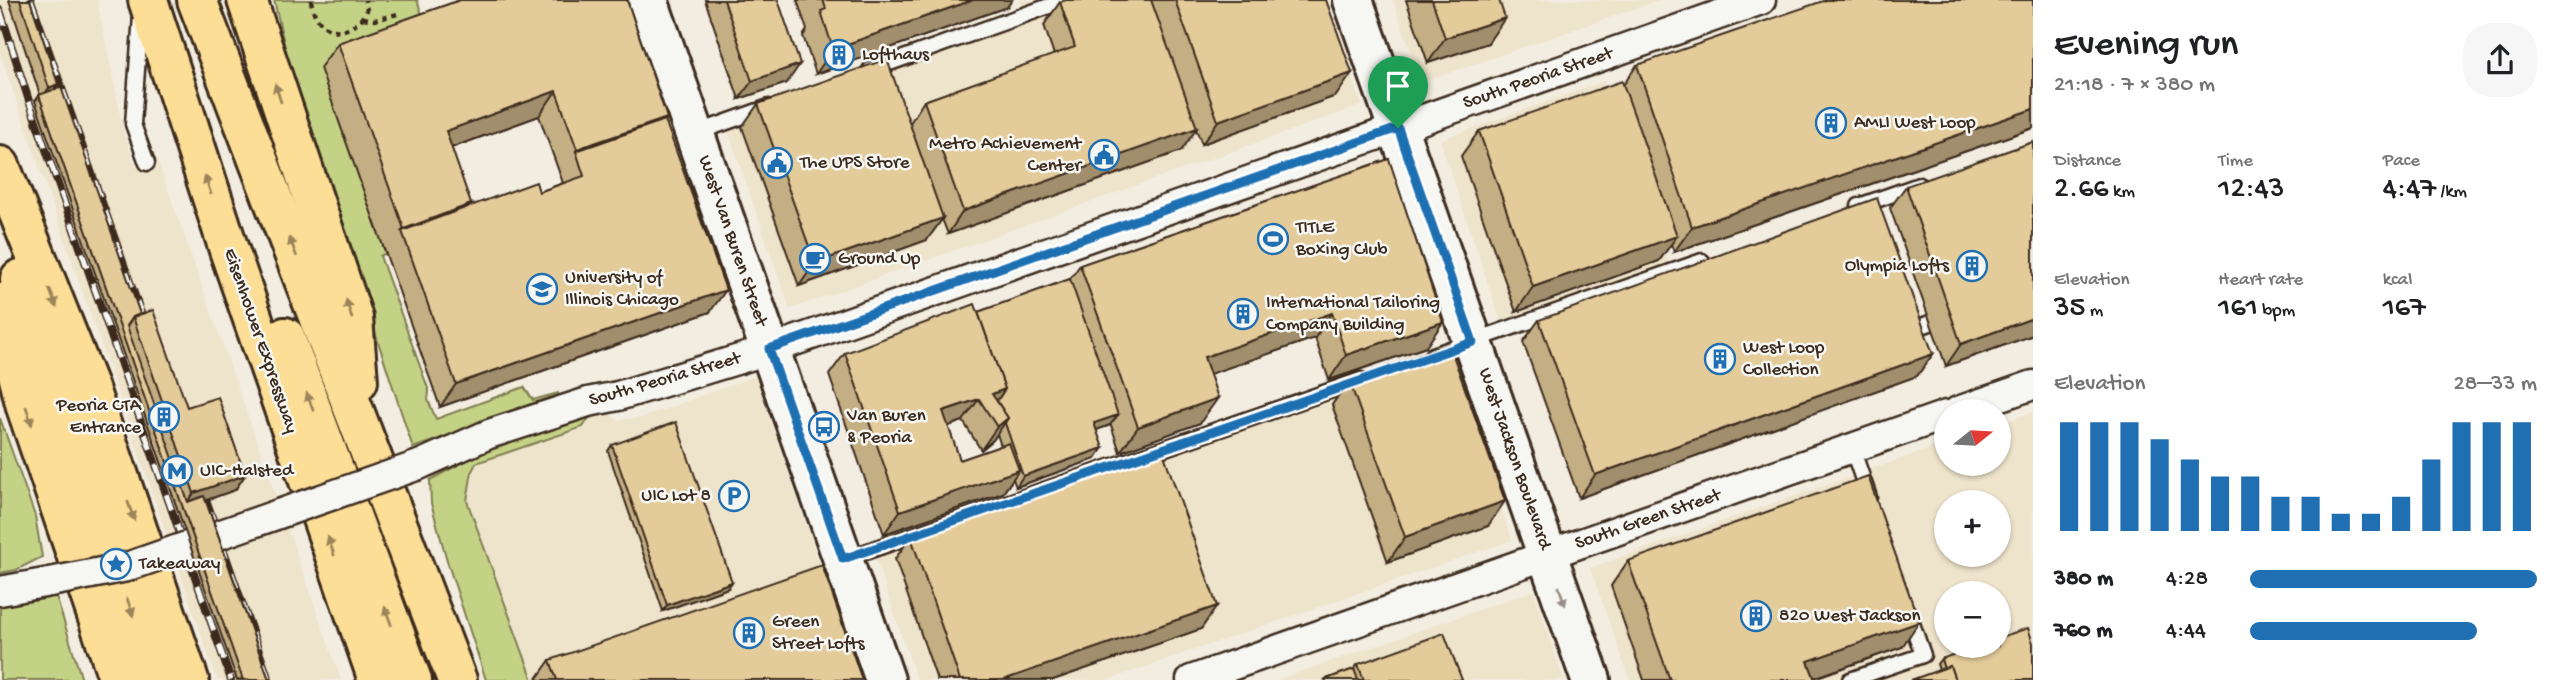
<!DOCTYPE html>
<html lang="en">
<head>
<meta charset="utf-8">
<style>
  body { margin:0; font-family:"Gochi Hand",sans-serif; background:#f6f6f6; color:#202124; height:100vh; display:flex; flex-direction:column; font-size:26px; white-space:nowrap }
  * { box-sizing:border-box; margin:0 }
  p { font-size:23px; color:#757577 }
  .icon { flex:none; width:38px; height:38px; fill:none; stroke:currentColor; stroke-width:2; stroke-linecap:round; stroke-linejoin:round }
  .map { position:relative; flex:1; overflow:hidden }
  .details { display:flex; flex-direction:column; background:#fff; width:525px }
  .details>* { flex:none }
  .needle { width:46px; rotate:72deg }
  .buttons { position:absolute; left:1934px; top:399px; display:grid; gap:14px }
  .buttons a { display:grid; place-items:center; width:77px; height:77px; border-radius:50%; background:#fff; box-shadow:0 2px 5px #0004; font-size:35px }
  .pin { position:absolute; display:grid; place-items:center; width:60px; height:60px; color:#fff; margin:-72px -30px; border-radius:50% 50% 50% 0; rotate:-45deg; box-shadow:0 0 7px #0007 }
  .pin .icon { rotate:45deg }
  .round { display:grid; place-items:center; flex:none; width:74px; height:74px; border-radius:28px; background:#f6f6f6 }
  .summary { display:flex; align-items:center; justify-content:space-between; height:119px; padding:0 21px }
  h1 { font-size:38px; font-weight:600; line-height:52px }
  .stats { display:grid; grid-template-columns:repeat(3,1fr); gap:10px; height:119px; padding:7px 21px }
  .stats div { display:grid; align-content:center }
  .stats b { font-size:30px; font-weight:600 }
  .stats small { font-size:19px; font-weight:400 }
  .stats p { font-size:19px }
  .chart { height:196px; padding:14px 21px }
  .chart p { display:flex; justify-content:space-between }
  .chart svg { width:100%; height:126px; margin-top:7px; stroke:#1f6fb2; stroke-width:6 }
  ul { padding:0 21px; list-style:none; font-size:23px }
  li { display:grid; grid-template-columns:112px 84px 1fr; align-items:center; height:52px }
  li i { height:18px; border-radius:9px; background:#1f6fb2 }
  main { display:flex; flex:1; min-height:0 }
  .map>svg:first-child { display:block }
  .built { fill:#eee3cb; fill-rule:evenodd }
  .green { fill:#c4d286; stroke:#807e52; stroke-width:2 }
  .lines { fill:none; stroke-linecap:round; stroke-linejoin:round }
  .lane-casing { stroke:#3b2a1e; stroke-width:19 }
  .street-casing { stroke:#3b2a1e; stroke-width:33 }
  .secondary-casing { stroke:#3b2a1e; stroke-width:44 }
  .highway-casing { stroke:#3b2a1e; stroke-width:44 }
  .path { stroke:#3b2a1e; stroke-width:4.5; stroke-dasharray:5 5; stroke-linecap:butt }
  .lane { stroke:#f6f6f2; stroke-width:14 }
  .street { stroke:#f6f6f2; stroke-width:28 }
  .secondary { stroke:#f6f6f2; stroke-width:38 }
  .highway { stroke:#fcde96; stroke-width:38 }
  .rail-casing { stroke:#3b2a1e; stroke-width:8 }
  .rail { stroke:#f6f6f2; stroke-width:5; stroke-dasharray:16; stroke-linecap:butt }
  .street-bridge-casing { stroke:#3b2a1e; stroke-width:33; stroke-linecap:butt }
  .street-bridge { stroke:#f6f6f2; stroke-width:28 }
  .wall { fill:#c4af84; stroke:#3b2a1e; stroke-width:2; fill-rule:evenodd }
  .shaded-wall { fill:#a08e6c; stroke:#3b2a1e; stroke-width:2 }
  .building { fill:#e4cb9a; stroke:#3b2a1e; stroke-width:2 }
  .oneway { fill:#9c845a }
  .oneway2 { fill:#989088 }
  .route-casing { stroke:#fff; stroke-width:14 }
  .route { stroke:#1f6fb2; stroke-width:9 }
  .labels { text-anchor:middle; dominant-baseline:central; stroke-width:5; stroke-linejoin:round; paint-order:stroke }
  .poi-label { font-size:19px; fill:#3b2a1e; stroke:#f6f6f2; text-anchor:start }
  .street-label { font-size:19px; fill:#3b2a1e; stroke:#f6f6f2 }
</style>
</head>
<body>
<main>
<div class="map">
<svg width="2033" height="680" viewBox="0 0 2033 680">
  <rect width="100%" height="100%" fill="#f2ede0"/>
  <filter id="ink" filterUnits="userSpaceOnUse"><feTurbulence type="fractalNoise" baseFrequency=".0143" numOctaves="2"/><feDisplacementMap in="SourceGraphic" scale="14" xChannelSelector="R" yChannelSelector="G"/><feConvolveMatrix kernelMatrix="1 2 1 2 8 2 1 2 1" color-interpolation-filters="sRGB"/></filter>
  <g filter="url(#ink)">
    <!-- built -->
    <g class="built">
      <polygon points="0,0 97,0 124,133 135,166 157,159 341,680 217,680 0,53"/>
      <polygon points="1020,0 1324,0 1362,105 790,309 725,122 1025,14"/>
      <polygon points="1393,0 1660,0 1422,82"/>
      <polygon points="1604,81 1672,272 1504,331 1440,140"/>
      <polygon points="1446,355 1512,540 1107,680 917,680 873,551"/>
      <polygon points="755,376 825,580 541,680 486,680 448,564 432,503 429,485 432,477 495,445 601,407 618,420 641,418"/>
      <path d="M2033,412V680H1630L1590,568L1946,443V464H1998L1999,424ZM1946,502H1998V555H1946ZM1946,593H1998V646H1946Z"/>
      <polygon points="1533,591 1564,680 1277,680"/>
    </g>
    <!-- green -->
    <g class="green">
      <polygon points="274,0 417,0 425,23 386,253 380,256 429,391 428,400 436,419 524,387 533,400 558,393 558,396 413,448 293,83"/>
      <polygon points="585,415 589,418 583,427 476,463 472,471 467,501 533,680 486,680 448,564 431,503 430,480 495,445"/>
      <polygon points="0,418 35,516 42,557 16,570 0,573"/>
      <polygon points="55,593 82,680 0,680 0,604"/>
    </g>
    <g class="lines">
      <!-- lane casing -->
      <g class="lane-casing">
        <g id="lane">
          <polyline points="141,16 133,124 147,163"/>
          <polyline points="870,70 1066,0"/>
          <polyline points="696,133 769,107"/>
          <polyline points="1859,206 1919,185"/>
          <polyline points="1911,320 1914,329 1930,323"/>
          <polyline points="1433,355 1702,261"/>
          <polyline points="1852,448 1869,497"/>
          <polyline points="845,559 1361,380"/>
          <polyline points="1850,680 1923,655 1908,612"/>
        </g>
      </g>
      <!-- street casing -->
      <g class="street-casing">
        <g id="street">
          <polyline points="1958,411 2033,385"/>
          <polyline points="419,465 489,434 588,402 618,396 769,350 1761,0"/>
          <polyline points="0,591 50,582"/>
          <polyline points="1191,680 1946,415"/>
        </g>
      </g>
      <!-- secondary casing -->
      <g class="secondary-casing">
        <g id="secondary">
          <polyline points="648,0 885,680"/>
          <polyline points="1353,0 1591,680"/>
        </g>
      </g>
      <!-- highway casing -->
      <g class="highway-casing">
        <g id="highway">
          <polyline points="148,0 229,250 378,680"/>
          <polyline points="197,0 457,680"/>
          <polyline points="247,0 353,318 358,381"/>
          <polyline points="0,166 88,386 189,680"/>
          <polyline points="20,279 58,398 156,680"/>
          <polyline points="0,302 26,407 119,680"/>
          <polyline points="285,337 412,680"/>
        </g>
      </g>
      <!-- path -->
      <g class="path">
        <path d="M311,0C315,35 350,42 367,10L365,0"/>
        <polyline points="363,18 375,20 401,13"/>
      </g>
      <!-- lane -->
      <use href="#lane" class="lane"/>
      <!-- street -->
      <use href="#street" class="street"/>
      <!-- secondary -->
      <use href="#secondary" class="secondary"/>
      <!-- highway -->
      <use href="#highway" class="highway"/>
      <!-- rail casing -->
      <g class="rail-casing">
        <g id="rail">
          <polyline points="31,0 148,333"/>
          <polyline points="0,10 29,101 231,680"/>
          <polyline points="200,482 269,680"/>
        </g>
      </g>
      <!-- rail -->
      <use href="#rail" class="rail"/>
      <!-- street-bridge casing -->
      <g class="street-bridge-casing">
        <polyline id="street-bridge" points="50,582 127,567 419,465"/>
      </g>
      <!-- street-bridge -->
      <use href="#street-bridge" class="street-bridge"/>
    </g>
    <!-- wall -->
    <g class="wall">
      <polygon points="9,0 30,0 58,84 54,90 140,314 187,407 245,475 235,490 206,500 269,680 237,680 35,101 40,95"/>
      <path d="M460,0L667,118L665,120L710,312L440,407L320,68L338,43ZM539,116L563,183L539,192L469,206L451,148Z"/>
      <polygon points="705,0 778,0 787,83 739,99"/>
      <polygon points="797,0 1012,0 1007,7 816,74 803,36 807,30"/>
      <polygon points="1151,0 1326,0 1336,96 1202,144 1196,129 1181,151 948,234 942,219 927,240 799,286 742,127 758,104 910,123 924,101 1054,55 1044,25 1060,2"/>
      <polygon points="1406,0 1499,0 1488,43 1428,63"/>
      <polygon points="2033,0 2033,128 1674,252 1671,244 1659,261 1516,312 1461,156 1479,131 1624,84 1637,65"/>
      <path d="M1389,159L1426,347L1329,380L1315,338L1209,374L1200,423L1120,452L1111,425L1096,430L1095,459L1016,487L1013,479L1003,493L884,534L829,375L845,353L978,312L1070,279L1080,265ZM963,421L981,450L993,440L997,434L1001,446L960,460L948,426Z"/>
      <polygon points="1906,186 2033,335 1946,366 1890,208"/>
      <polygon points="1539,320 1933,354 1917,376 1579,498 1523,342"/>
      <polygon points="1349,380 1488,526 1388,562 1332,405"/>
      <polygon points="612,445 728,588 663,611 608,451"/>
      <polygon points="911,537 1217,606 1201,629 1053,680 937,680 895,559"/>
      <polygon points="1628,561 1902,647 1814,678 1815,680 1644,680 1611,586"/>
      <polygon points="2033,643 1939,670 1937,664 1941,659"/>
      <polygon points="550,660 862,680 536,680"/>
      <polygon points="1358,664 1462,680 1324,680 1354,669"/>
    </g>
    <!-- shaded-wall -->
    <g class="shaded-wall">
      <polygon points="973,0 1012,0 1007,7 816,74 833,49"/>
      <polygon points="1505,18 1488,43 1428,63 1445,38"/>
      <polygon points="800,64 787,83 739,99 752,81"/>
      <polygon points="1352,73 1336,96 1202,144 1218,121"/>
      <polygon points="58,84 50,95 41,99 49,88"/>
      <polygon points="556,91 539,116 428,156 446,131"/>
      <polygon points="2033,109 2033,128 1674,252 1692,227"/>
      <polygon points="667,118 649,143 576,151 577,149"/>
      <polygon points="1197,128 1181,151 948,234 963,211"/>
      <polygon points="471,204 453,229 402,231 404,229"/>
      <polygon points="943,218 927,240 799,286 815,263"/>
      <polygon points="1677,236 1659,261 1516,312 1533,287"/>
      <polygon points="726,290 710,312 440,407 456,384"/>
      <polygon points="1332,313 1315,338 1186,382 1204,357"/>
      <polygon points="2033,318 2033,335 1946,366 1961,344"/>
      <polygon points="1443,322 1426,347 1329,380 1346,355"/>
      <polygon points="1933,354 1917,376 1579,498 1595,475"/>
      <polygon points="1005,389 990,412 992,394"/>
      <polygon points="1218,398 1200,423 1120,452 1138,427"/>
      <polygon points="979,399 963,421 927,434 943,411"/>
      <polygon points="1118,415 1110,425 1086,434 1094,423"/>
      <polygon points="1008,418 993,440 981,450 997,427"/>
      <polygon points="1103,448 1095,459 1016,487 1023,476"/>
      <polygon points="1019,470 1003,493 884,534 900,511"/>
      <polygon points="245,475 235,490 184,508 194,493"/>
      <polygon points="1505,501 1488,526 1388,562 1405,537"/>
      <polygon points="732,582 728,588 663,611 667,605"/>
      <polygon points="1217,606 1201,629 1053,680 1003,680"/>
      <polygon points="1919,622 1902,647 1808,680 1808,661"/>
    </g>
    <!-- building -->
    <g class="building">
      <polygon points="20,0 30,0 58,84 49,88"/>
      <polygon points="460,0 627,0 667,118 577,149 556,91 446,131 471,204 404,229 338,43"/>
      <polygon points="724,0 778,0 800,64 752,81"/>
      <polygon points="823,0 973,0 833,49 821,11 826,9"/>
      <polygon points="1066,0 1151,0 1197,128 963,211 924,101 1075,47 1060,2"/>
      <polygon points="1175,0 1326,0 1352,73 1218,121"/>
      <polygon points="1432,0 1499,0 1505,18 1445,38"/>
      <polygon points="1826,0 2033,0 2033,109 1692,227 1637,65"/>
      <polygon points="887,59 943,218 815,263 758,104"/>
      <polygon points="1622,81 1677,236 1533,287 1479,131"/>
      <polygon points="61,87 140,314 133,317 127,326 188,502 204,496 269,680 243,680 39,95"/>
      <polygon points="665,120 726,290 456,384 402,231 536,182 539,192 584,176 576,151"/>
      <polygon points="2033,142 2033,318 1961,344 1906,186"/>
      <polygon points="1389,159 1443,322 1346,355 1332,313 1204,357 1218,398 1138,427 1080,265"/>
      <polygon points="1877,198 1933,354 1595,475 1539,320"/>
      <polygon points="1070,279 1118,415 1094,423 1103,448 1023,476 1005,423 1008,418 997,401 1005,389 978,312"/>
      <polygon points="975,304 1005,389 992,394 1008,418 997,427 979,399 943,411 960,460 1009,443 1019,470 900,511 845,353"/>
      <polygon points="153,310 187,407 218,397 245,475 194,493 133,317"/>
      <polygon points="1449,344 1505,501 1405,537 1349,380"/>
      <polygon points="676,422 732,582 667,605 612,445"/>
      <polygon points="1162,449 1217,606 1003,680 960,680 911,537"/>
      <polygon points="1868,476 1919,622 1808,661 1815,680 1670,680 1628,561"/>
      <polygon points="822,565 862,680 557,680 550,660"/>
      <polygon points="2028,628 2033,643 2033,680 1955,680 1950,666 1944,669 1941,659 1977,646 1998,646 1998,638"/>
      <polygon points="1444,633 1462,680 1364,680 1358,664"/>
      <polygon points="1950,666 1955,680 1911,680"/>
      <polygon points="1354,669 1358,680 1324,680"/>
    </g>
    <!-- one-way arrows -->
    <defs><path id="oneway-solid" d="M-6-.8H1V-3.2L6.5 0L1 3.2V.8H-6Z" transform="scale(1.75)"/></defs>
    <g class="oneway">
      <use href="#oneway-solid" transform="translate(278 93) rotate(-108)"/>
      <use href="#oneway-solid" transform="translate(208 185) rotate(-108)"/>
      <use href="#oneway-solid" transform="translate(293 247) rotate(-111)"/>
      <use href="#oneway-solid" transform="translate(53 298) rotate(68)"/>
      <use href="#oneway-solid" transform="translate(349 309) rotate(-107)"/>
      <use href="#oneway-solid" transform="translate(310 402) rotate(-110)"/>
      <use href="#oneway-solid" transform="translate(29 416) rotate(72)"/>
      <use href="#oneway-solid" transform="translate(131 511) rotate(71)"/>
      <use href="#oneway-solid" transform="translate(331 546) rotate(-109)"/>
      <use href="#oneway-solid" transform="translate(130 607) rotate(71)"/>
      <use href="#oneway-solid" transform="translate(388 616) rotate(-110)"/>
    </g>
    <use class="oneway2" href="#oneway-solid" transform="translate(1562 596) rotate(71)"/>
  </g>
  <g class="lines" filter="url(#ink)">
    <!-- route casing -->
    <g class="route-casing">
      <polygon id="route" points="1398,128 1473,342 843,559 769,349"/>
    </g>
    <!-- route -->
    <use href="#route" class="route"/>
  </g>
  <!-- icons -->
  <defs>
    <g id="building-ring" transform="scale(1.575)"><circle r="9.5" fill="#f6f6f2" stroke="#1f6fb2" stroke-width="1.5"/><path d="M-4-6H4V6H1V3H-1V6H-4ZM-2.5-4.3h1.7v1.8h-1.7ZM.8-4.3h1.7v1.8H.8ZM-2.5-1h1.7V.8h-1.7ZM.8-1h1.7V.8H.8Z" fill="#1f6fb2"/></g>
    <g id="civic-ring" transform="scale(1.575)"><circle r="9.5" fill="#f6f6f2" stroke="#1f6fb2" stroke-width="1.5"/><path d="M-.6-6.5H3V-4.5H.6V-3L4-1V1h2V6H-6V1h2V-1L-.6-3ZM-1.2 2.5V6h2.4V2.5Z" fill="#1f6fb2"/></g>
    <g id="stadium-ring" transform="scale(1.575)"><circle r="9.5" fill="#f6f6f2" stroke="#1f6fb2" stroke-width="1.5"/><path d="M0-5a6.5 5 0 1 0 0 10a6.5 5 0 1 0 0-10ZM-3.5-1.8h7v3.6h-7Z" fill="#1f6fb2"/></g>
    <g id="cafe-ring" transform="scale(1.575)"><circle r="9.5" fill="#f6f6f2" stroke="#1f6fb2" stroke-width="1.5"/><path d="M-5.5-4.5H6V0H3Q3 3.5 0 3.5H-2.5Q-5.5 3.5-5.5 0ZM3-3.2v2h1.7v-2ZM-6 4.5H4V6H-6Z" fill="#1f6fb2"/></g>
    <g id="university-ring" transform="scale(1.575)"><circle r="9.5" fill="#f6f6f2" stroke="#1f6fb2" stroke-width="1.5"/><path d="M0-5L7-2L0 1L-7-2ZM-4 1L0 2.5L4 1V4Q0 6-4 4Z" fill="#1f6fb2"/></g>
    <g id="bus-ring" transform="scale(1.575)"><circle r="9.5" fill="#f6f6f2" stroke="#1f6fb2" stroke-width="1.5"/><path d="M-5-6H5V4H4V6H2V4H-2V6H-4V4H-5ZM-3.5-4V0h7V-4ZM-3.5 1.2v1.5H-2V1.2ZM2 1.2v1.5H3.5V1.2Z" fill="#1f6fb2"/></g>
    <g id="metro-ring" transform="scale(1.575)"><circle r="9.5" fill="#f6f6f2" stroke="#1f6fb2" stroke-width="1.5"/><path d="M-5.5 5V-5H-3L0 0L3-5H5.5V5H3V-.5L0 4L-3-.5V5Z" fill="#1f6fb2"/></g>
    <g id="parking-ring" transform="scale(1.575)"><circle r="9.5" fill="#f6f6f2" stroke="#1f6fb2" stroke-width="1.5"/><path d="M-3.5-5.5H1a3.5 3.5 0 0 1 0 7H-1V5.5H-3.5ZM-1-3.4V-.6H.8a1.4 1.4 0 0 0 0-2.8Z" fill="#1f6fb2"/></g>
    <g id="sight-ring" transform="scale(1.575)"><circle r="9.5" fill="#f6f6f2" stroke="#1f6fb2" stroke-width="1.5"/><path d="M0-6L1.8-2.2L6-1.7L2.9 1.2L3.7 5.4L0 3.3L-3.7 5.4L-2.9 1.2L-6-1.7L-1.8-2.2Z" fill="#1f6fb2"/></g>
  </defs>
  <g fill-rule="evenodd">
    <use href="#building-ring" x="839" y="55"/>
    <use href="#building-ring" x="1831" y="123"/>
    <use href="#civic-ring" x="1104" y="155"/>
    <use href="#civic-ring" x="777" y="163"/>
    <use href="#stadium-ring" x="1273" y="239"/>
    <use href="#cafe-ring" x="815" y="259"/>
    <use href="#building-ring" x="1972" y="266"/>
    <use href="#university-ring" x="542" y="289"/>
    <use href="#building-ring" x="1243" y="314"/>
    <use href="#building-ring" x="1720" y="359"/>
    <use href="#building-ring" x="164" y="417"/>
    <use href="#bus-ring" x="824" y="427"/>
    <use href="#metro-ring" x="177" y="471"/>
    <use href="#parking-ring" x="734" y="496"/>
    <use href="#sight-ring" x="116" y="564"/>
    <use href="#building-ring" x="1756" y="616"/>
    <use href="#building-ring" x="749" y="633"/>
  </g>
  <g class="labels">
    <!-- poi labels -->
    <g class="poi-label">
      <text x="862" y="55">Lofthaus</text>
      <text x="1854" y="123">AMLI West Loop</text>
      <text x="1081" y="144" text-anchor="end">Metro Achievement<tspan x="1081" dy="22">Center</tspan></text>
      <text x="800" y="163">The UPS Store</text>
      <text x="1296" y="228">TITLE<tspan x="1296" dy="22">Boxing Club</tspan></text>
      <text x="838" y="259">Ground Up</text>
      <text x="1949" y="266" text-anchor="end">Olympia Lofts</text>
      <text x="565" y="278">University of<tspan x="565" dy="22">Illinois Chicago</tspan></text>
      <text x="1266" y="303">International Tailoring<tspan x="1266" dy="22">Company Building</tspan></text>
      <text x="1743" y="348">West Loop<tspan x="1743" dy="22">Collection</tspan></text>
      <text x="141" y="406" text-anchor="end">Peoria CTA<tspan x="141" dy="22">Entrance</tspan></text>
      <text x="847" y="416">Van Buren<tspan x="847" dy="22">&amp; Peoria</tspan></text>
      <text x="200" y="471">UIC-Halsted</text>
      <text x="711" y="496" text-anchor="end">UIC Lot 8</text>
      <text x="139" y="564">Takeaway</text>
      <text x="1779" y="616">820 West Jackson</text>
      <text x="772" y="622">Green<tspan x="772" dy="22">Street Lofts</tspan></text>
    </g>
    <!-- street labels -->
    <g class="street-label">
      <text transform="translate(1538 79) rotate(-19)">South Peoria Street</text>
      <text transform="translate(732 241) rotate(71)">West Van Buren Street</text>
      <text transform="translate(260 341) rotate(71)">Eisenhower Expressway</text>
      <text transform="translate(665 380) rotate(-16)">South Peoria Street</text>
      <text transform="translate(1514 459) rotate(71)">West Jackson Boulevard</text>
      <text transform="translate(1648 520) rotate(-19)">South Green Street</text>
    </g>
  </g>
</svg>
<div class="buttons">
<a><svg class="needle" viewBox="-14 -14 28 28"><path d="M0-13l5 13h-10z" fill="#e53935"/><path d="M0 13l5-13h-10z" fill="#757577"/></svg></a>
<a>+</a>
<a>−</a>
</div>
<div class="pin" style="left:1398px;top:128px;background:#1e9e55"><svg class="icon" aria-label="arrive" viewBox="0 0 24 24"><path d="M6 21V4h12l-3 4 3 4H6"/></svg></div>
</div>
<section class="details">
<div class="summary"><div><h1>Evening run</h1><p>21:18 · 7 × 380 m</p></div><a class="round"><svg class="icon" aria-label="share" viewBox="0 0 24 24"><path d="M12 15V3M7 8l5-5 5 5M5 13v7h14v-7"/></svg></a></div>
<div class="stats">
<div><p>Distance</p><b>2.66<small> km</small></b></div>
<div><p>Time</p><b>12:43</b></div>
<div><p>Pace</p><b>4:47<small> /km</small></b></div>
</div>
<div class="stats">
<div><p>Elevation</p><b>35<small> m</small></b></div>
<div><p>Heart rate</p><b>161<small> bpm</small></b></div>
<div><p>kcal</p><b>167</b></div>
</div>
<div class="chart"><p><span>Elevation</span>28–33 m</p>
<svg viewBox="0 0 160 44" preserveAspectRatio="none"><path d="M5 44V6M15 44V6M25 44V6M35 44V12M45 44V19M55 44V25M65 44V25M75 44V32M85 44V32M95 44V38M105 44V38M115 44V32M125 44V19M135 44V6M145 44V6M155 44V6"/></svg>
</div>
<ul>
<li><b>380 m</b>4:28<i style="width:100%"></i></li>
<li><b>760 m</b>4:44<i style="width:79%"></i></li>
</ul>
</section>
</main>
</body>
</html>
